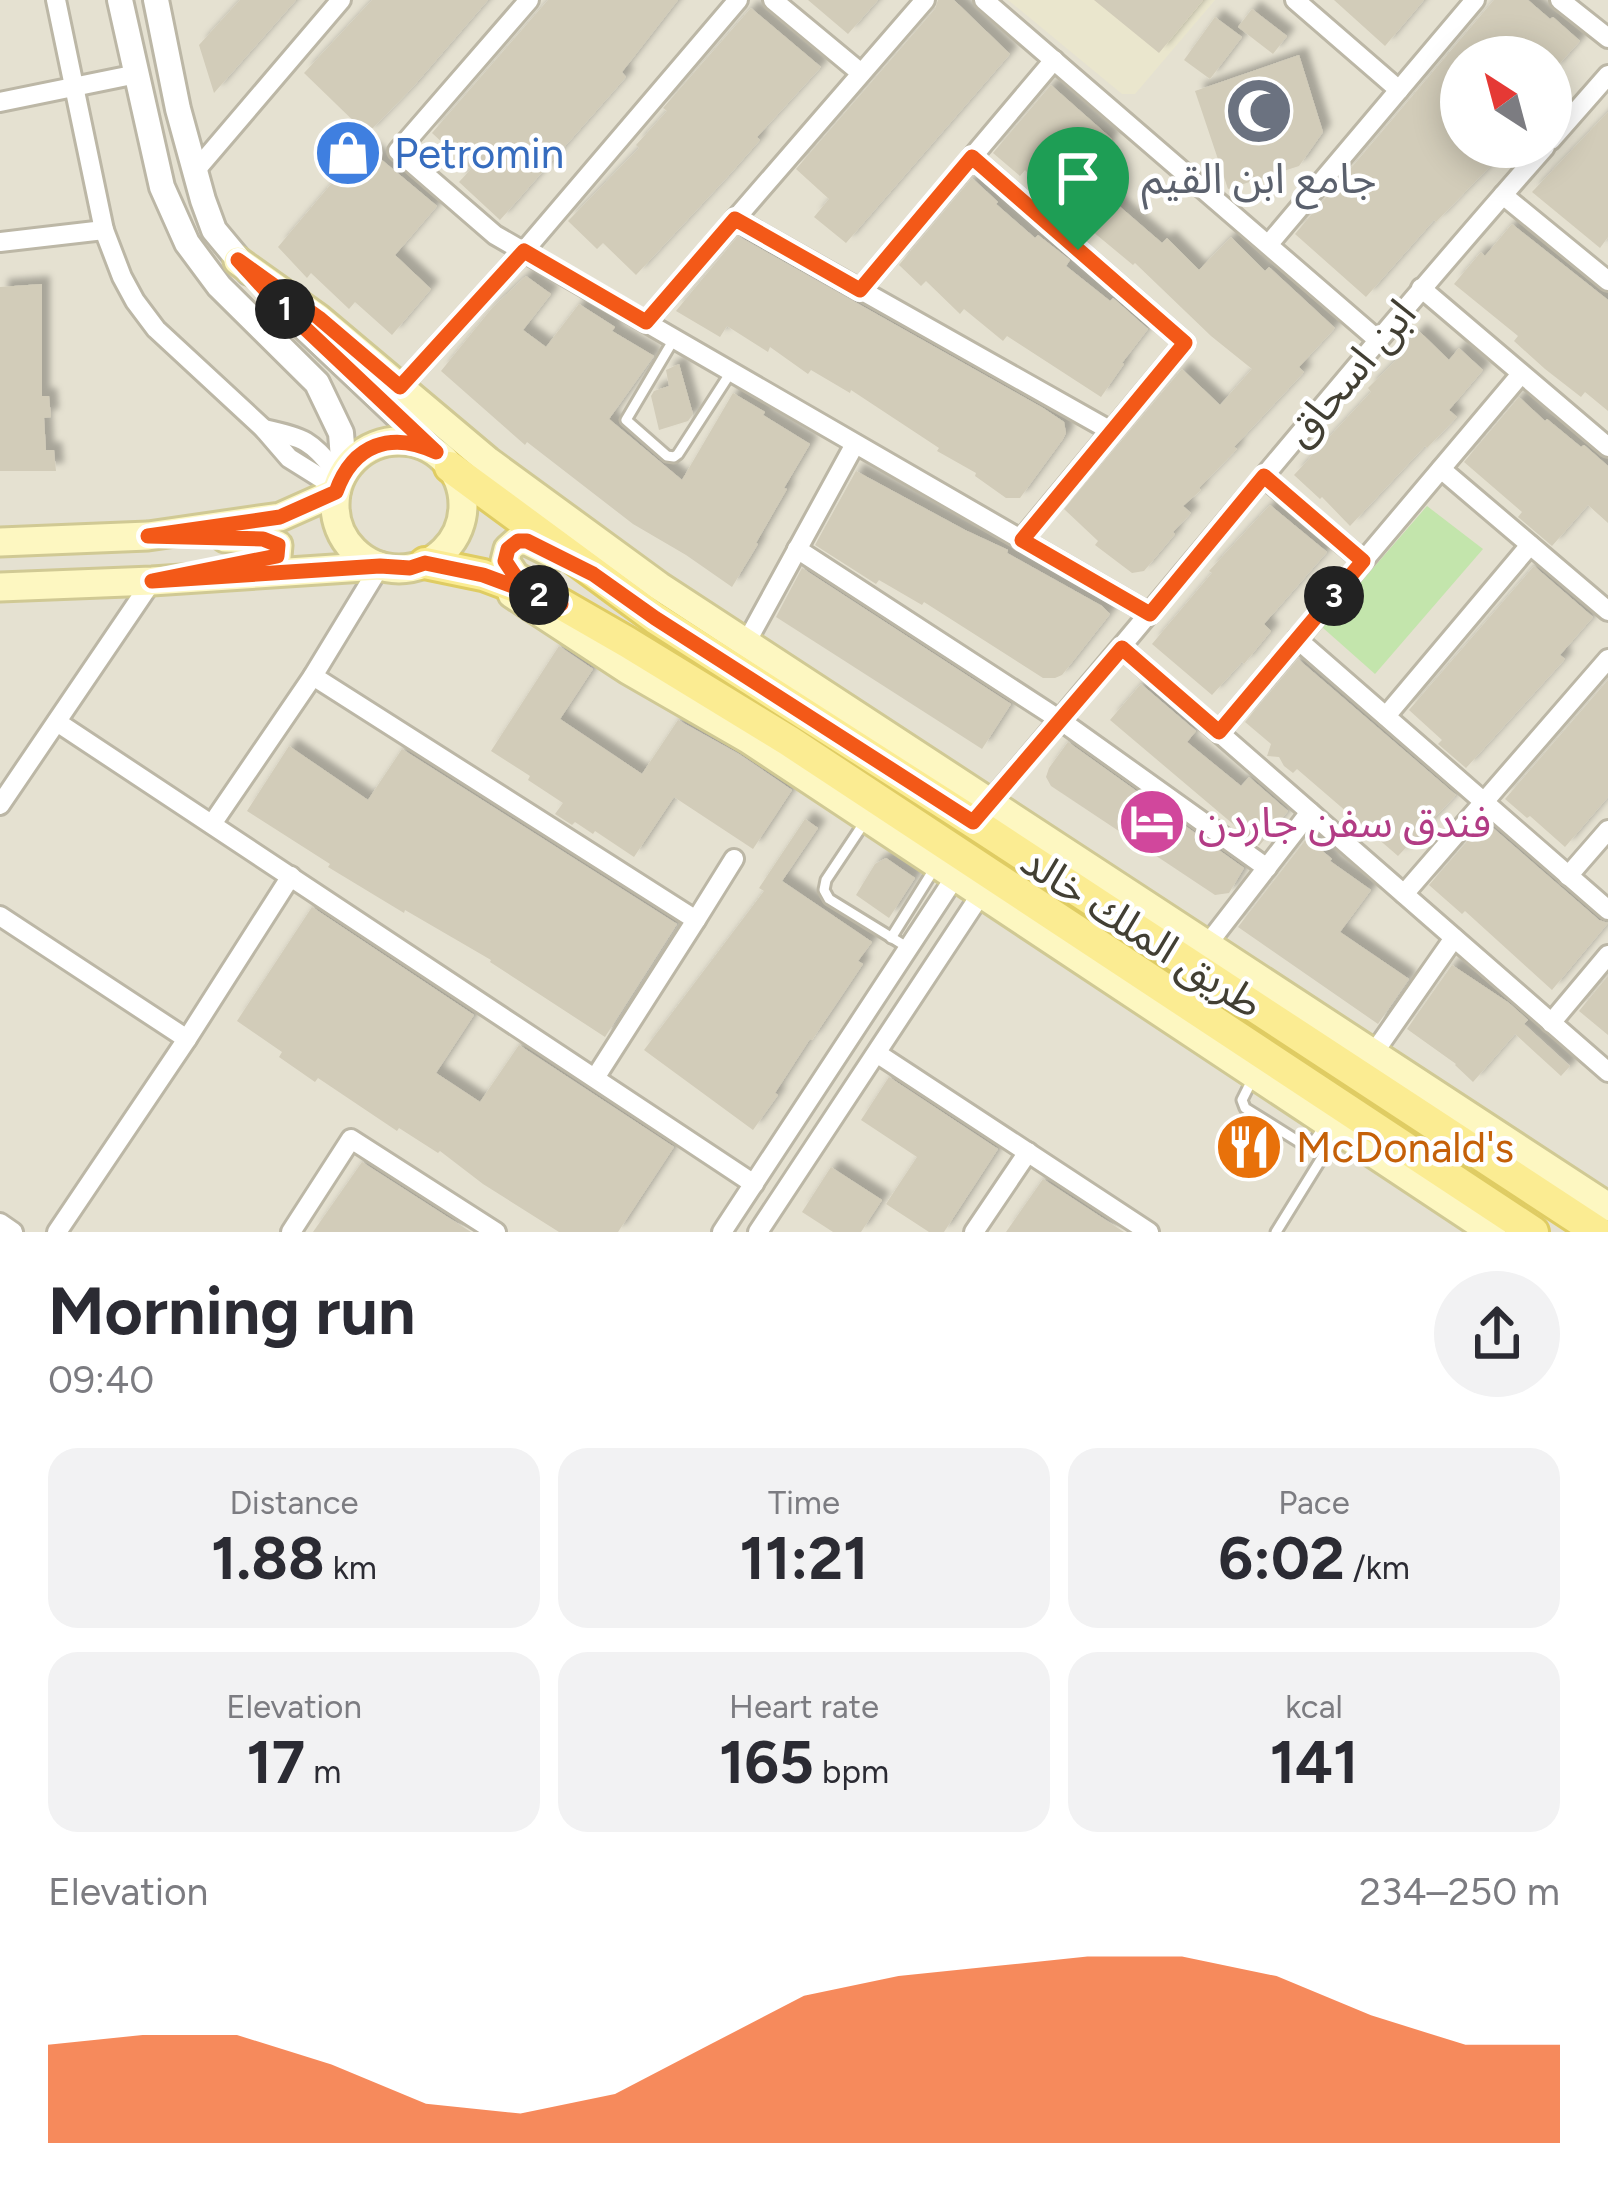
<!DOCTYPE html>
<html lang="en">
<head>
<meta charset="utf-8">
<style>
  body { margin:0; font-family:Figtree,"Noto Sans Arabic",sans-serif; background:#f2f2f3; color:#2b2b33; height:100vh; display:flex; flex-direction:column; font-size:45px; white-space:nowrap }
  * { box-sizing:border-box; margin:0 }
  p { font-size:39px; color:#7c7c81 }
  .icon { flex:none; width:66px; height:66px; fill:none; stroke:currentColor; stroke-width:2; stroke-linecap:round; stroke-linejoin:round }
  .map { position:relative; height:1232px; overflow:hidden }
  .side { display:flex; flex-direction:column; background:#fff; flex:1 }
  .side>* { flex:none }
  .needle { width:78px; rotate:324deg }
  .controls { position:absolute; left:1440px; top:36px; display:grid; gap:24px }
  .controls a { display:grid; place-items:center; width:132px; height:132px; border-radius:50%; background:#fff; box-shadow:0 6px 30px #0003; font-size:60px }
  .pin { position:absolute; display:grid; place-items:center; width:102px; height:102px; color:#fff; margin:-123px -51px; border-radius:50% 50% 50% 0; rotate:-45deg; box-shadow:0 0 12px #0007 }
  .pin .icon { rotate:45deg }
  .km { position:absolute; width:60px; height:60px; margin:-30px; border-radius:50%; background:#222; color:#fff; font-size:33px; line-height:60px; text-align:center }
  .round { display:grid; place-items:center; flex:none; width:126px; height:126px; border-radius:63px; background:#f2f2f3 }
  .headline { display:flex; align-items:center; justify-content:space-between; height:204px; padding:0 48px }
  h1 { font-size:66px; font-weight:700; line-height:90px }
  .metrics { display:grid; grid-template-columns:repeat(3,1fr); gap:18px; height:204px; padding:12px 48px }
  .metrics div { display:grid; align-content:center; border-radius:30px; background:#f2f2f3; text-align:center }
  .metrics b { font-size:60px; font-weight:700 }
  .metrics small { font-size:33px; font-weight:400 }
  .metrics p { font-size:33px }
  .chart { height:336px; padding:24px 48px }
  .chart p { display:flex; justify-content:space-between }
  .chart svg { width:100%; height:216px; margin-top:12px; fill:#f35918; opacity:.7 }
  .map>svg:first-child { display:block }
  .residential { fill:#e5e1d1; fill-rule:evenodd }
  .education { fill:#eae6cd }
  .green { fill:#c3e5ac }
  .building { fill:#d2ccb9; filter:url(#shadow) }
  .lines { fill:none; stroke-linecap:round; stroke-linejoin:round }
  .service-casing { stroke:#bcb7a6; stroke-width:15 }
  .minor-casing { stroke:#bcb7a6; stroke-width:24 }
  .tertiary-casing { stroke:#bcb7a6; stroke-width:30 }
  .secondary-casing { stroke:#d0c994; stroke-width:33 }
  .primary-casing { stroke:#dfcc63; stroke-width:36 }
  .service { stroke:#fff; stroke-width:9 }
  .minor { stroke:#fff; stroke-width:18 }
  .tertiary { stroke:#fff; stroke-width:24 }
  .secondary { stroke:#fdf7c1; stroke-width:27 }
  .primary { stroke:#fbec92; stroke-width:30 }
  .route-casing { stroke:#fff; stroke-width:24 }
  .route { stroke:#f35918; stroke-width:15 }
  .labels { text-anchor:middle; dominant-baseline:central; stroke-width:9; stroke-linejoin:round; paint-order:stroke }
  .shop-label { font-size:42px; fill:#366cbe; stroke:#fff; text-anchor:start }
  .worship-label { font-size:42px; fill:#5b616d; stroke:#fff }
  .street-label { font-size:42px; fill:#423f33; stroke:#fff }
  .hotel-label { font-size:42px; fill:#b23c85; stroke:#fff; text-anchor:start }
  .food-label { font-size:42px; fill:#c56008; stroke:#fff; text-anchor:start }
</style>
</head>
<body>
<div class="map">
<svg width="1608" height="1232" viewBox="0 0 1608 1232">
  <defs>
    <filter id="shadow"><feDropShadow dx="8" dy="-8" stdDeviation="3" flood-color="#0004"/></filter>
  </defs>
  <rect width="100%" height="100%" fill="#f1efe3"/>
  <!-- residential -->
  <path class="residential" d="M0,0H1608V1232H0ZM1461,57H1551V147H1461Z"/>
  <!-- education -->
  <polygon class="education" points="1008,0 1215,0 1135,94 1122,94"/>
  <!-- green -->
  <polygon class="green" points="1427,506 1483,549 1375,674 1322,627"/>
  <!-- building -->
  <g class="building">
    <polygon points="240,0 296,0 214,93 199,45"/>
    <polygon points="372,0 488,0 412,88 367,134 304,73"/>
    <polygon points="548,0 678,0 622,72 626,77 500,220 459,182 471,169 432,133"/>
    <polygon points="808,0 878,0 848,34"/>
    <polygon points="938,0 954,0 1010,54 846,243 814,217 829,199 796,169 935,9"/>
    <polygon points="1094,0 1203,0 1159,53"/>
    <polygon points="1334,0 1424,0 1385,46"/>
    <polygon points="1494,0 1528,0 1550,19 1553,17 1580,41 1551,73 1551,57 1461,57 1461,106 1452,118 1461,127 1461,147 1483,147 1497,159 1436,222 1434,220 1366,297 1295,234"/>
    <polygon points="751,8 821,67 757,137 760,140 730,174 636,275 603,243 597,249 568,221 639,148 636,145 667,111 663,108"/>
    <polygon points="1252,9 1287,36 1273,54 1238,27"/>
    <polygon points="1215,17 1242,37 1210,79 1184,60"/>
    <polygon points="1299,55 1323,132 1299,166 1228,189 1195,91"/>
    <polygon points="1051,85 1112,139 1082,174 1162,243 1167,238 1199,270 1231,237 1265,271 1269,267 1335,328 1299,367 1304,372 1234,447 1237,449 1199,488 1201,490 1183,506 1191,513 1173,532 1175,534 1144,571 1132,573 1095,545 1098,541 1064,509 1182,369 1220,405 1252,369 1211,336 1135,263 1133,265 1057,202 1025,170 1020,176 993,153"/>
    <polygon points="1608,112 1608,237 1600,248 1532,192"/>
    <polygon points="364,145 437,206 395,255 431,289 392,335 355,302 349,309 311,273 307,278 278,247"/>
    <polygon points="972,178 998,202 996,204 1035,238 1038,235 1070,260 1066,266 1110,301 1113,298 1148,329 1122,363 1124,364 1101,397 1007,336 1003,341 964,309 960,314 926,281 921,286 899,265"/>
    <polygon points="1512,224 1608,300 1608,411 1585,392 1581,397 1545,369 1514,341 1518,336 1454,284 1481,252 1485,256"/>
    <polygon points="738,236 1043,408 1064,422 1066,433 1063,439 1020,498 1006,498 975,476 976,473 937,451 939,448 851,390 850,393 811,370 808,374 770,347 768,352 727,326 720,337 676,311"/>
    <polygon points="526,276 551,294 523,330 546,347 579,304 615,327 612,331 654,356 609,419 682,480 733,393 765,412 763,415 810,444 784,488 787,489 756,543 758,544 732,587 686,555 633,524 527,442 525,445 441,371 493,307"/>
    <polygon points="42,284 42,396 49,396 51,417 44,418 46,450 54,450 56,471 0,471 0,287"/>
    <polygon points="1419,331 1449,360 1459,348 1483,370 1449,410 1457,417 1427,448 1425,446 1350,526 1322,497 1320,499 1294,475 1371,392 1368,388 1402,354 1399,351"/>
    <polygon points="679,364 693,414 688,421 659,430 651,396 654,391 669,386 666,370"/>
    <polygon points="1519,397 1545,421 1547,419 1581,447 1584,445 1608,466 1608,523 1588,505 1552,546 1518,517 1522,512 1464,462"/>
    <polygon points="856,471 965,530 1008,550 1007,553 1102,606 1110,614 1062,675 1055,678 1043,678 924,602 922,605 879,580 876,584 815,545"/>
    <polygon points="1270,505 1327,552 1264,624 1271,631 1244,664 1242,662 1212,695 1152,644 1212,573 1209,571"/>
    <polygon points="1534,566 1593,617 1560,655 1565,659 1466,768 1438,744 1442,740 1409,710"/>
    <polygon points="802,568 1011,704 982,749 776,617"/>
    <polygon points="559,646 593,669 560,719 642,774 678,720 739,754 792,790 753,849 674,797 634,857 595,831 593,834 575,822 572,825 555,814 563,803 528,780 530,776 491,751"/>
    <polygon points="1298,659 1456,795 1398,856 1297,769 1293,773 1284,766 1279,757 1267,756 1271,744 1245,722"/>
    <polygon points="1608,680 1608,797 1565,847 1530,816 1527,818 1505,799"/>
    <polygon points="1141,684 1196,731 1187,742 1241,786 1249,777 1288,811 1259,846 1110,720"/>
    <polygon points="1068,742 1244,868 1229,893 1215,895 1051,786 1046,777 1049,768"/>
    <polygon points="289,746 368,800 402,749 677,924 605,1037 490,962 491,960 405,910 404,913 328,867 330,864 247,811"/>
    <polygon points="805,819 818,828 782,881 872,942 858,961 863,964 812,1040 810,1039 775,1093 778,1095 753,1130 644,1050 764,891 759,888"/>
    <polygon points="1485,821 1599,920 1608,923 1552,990 1465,911 1462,914 1429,885"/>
    <polygon points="1307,838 1332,859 1330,861 1371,890 1340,932 1409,979 1378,1024 1238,927"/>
    <polygon points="886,858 915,878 889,918 856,895 875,864"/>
    <polygon points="312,907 474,1015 436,1073 480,1102 519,1045 674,1147 618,1232 559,1232 483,1184 440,1151 438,1153 399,1128 397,1131 318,1078 315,1082 279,1057 282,1052 237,1021"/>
    <polygon points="1452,965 1509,1003 1528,1020 1524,1024 1570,1066 1561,1076 1515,1034 1473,1082 1455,1065 1456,1064 1407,1029"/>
    <polygon points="1608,976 1608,1035 1579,1011"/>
    <polygon points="889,1077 998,1149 944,1232 929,1232 886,1204 917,1157 861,1120"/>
    <polygon points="362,1162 471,1232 313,1232"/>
    <polygon points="831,1167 882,1200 861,1232 833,1232 802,1212"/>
    <polygon points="1043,1179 1124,1232 1006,1232"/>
  </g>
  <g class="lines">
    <!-- service casing -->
    <g class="service-casing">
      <g id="service">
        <polyline points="674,339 626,420 667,456 674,457 678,454 731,372"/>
        <polyline points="864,823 826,880 824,890 829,899 907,947"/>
        <polyline points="891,938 936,866"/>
        <polyline points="1252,1080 1242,1100 1245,1108 1304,1145 1314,1141 1323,1128"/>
        <polyline points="1276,1232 1336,1135"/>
      </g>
    </g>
    <!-- minor casing -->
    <g class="minor-casing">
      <g id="minor">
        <polyline points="56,0 104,230 122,277 135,301 156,329 264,429 289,458 337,488"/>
        <polyline points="529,0 398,151 495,235 1150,614"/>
        <polyline points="773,0 861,73"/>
        <polyline points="984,0 1378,340"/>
        <polyline points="1295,0 1399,90"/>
        <polyline points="1560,0 1608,38"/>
        <polyline points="0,102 137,74"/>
        <polyline points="1551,140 1608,75"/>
        <polyline points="972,157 1185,343 1021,540"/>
        <polyline points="196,170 341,0"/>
        <polyline points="1503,195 1608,281"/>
        <polyline points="735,219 1111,431"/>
        <polyline points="0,242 104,230"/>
        <polyline points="1268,245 1475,0"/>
        <polyline points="1421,288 1608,447"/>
        <polyline points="860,290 1054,60"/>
        <polyline points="646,322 925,0"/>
        <polyline points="400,387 524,251 738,0"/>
        <path d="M264,429C311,439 310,442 341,477"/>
        <polyline points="1441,469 1608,611"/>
        <polyline points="1264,477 1363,561"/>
        <polyline points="797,549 1060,720 1267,868"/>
        <polyline points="1297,639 1608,910"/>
        <polyline points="746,643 855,444"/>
        <polyline points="1122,648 1608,1072"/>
        <polyline points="313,676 696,920 734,859"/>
        <polyline points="1386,716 1530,545"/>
        <polyline points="57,722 754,1184"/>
        <polyline points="1219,732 1521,374"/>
        <polyline points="0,805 152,581"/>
        <path d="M984,809C1172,589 1354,364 1545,147"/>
        <polyline points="212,824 313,676 380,566"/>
        <polyline points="1568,876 1608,830"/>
        <polyline points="1404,894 1608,659"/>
        <polyline points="0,916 187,1039"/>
        <polyline points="1207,945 1310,812"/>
        <polyline points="1551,1023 1608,955"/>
        <polyline points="878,1054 1149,1232"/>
        <polyline points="1373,1054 1454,938"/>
        <polyline points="595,1078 696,920"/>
        <polyline points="0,1223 13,1232"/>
        <polyline points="57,1232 187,1039 291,876"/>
        <polyline points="291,1232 351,1139 496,1232"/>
        <polyline points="722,1232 955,877"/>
        <polyline points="758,1232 981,894"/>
        <polyline points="974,1232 1028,1152"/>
      </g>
    </g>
    <!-- tertiary casing -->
    <g class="tertiary-casing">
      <g id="tertiary">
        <polyline points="120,0 162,187 187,243 219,286 317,383 341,433 344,471"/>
        <polyline points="156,0 178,109 203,200 214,230 249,272"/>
        <polyline points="272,297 436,452"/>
      </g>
    </g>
    <!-- secondary casing -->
    <g class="secondary-casing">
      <g id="secondary">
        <polyline points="238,261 318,318 488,461 659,586 1608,1207"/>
        <circle cx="399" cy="505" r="64"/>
        <polyline points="225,538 263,539 278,545 277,557 245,564"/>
        <polyline points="0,542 148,536 280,517 336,492"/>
        <polyline points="0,587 152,581 379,566"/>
        <polyline points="537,589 515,576 505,561 508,549 517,541 527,541 557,556"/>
        <polyline points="512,594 628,670 748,739 1492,1232"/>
      </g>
    </g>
    <!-- primary casing -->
    <g class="primary-casing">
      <g id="primary">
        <polyline points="450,467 655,618 973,822 1598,1232"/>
        <polyline points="425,563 483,575 561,604 627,642 789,741 1533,1232"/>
      </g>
    </g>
    <!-- service -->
    <use href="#service" class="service"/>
    <!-- minor -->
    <use href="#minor" class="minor"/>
    <!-- tertiary -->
    <use href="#tertiary" class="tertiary"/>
    <!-- secondary -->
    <use href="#secondary" class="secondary"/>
    <!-- primary -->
    <use href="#primary" class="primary"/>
  </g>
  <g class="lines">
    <!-- route casing -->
    <g class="route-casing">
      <path id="route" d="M972,157L1185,343L1022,540L1150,614L1264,476L1363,561L1219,732L1122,648L973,822L655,618L593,574L527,541H518L508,549L505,561L515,576L561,604L483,575L425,563L410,568L380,566L152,581L277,556L278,545L263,539L148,536L280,517L336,492C353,444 391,431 436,452L272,297L238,260L319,318L400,387L524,251L646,322L735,219L860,290Z"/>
    </g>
    <!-- route -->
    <use href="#route" class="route"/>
  </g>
  <!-- icons -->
  <defs>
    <g id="mosque-disc" transform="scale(3.45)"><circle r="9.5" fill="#6b7280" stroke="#fff"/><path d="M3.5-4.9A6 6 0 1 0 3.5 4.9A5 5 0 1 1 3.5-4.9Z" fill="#fff"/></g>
    <g id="shop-disc" transform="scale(3.45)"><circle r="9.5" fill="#3f7fe0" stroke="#fff"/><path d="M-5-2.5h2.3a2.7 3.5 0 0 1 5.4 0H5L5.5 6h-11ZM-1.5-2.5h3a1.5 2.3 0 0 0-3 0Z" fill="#fff"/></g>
    <g id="hotel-disc" transform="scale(3.45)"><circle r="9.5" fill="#d1479c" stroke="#fff"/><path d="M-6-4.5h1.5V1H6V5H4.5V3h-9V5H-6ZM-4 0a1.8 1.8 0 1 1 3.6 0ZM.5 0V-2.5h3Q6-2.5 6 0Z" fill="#fff"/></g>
    <g id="restaurant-disc" transform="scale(3.45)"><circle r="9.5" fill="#e8710a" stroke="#fff"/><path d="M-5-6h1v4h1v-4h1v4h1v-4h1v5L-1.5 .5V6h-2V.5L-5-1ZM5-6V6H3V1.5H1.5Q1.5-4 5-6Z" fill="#fff"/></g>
  </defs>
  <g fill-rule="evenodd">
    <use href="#mosque-disc" x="1259" y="111"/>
    <use href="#shop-disc" x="348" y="153"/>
    <use href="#hotel-disc" x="1152" y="822"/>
    <use href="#restaurant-disc" x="1249" y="1147"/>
  </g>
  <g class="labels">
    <!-- shop labels -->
    <g class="shop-label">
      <text x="394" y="153">Petromin</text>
    </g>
    <!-- worship labels -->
    <g class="worship-label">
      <text x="1259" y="178">جامع ابن القيم</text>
    </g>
    <!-- street labels -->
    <g class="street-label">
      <text transform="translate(1350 373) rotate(-50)">ابن اسحاق</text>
      <text transform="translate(1142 932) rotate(33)">طريق الملك خالد</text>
    </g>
    <!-- hotel labels -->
    <g class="hotel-label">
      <text x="1198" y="822">فندق سفن جاردن</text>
    </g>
    <!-- food labels -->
    <g class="food-label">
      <text x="1296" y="1147">McDonald's</text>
    </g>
  </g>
</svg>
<div class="controls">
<a><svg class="needle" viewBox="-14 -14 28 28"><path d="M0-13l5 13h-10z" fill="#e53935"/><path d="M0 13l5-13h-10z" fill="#7c7c81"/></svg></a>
</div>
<div class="pin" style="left:1078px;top:250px;background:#1e9e55"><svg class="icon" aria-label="arrive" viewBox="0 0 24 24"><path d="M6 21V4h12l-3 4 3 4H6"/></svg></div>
<b class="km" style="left:285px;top:309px">1</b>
<b class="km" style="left:539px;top:595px">2</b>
<b class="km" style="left:1334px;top:596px">3</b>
</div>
<section class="side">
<div class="headline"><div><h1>Morning run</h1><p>09:40</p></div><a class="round"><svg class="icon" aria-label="share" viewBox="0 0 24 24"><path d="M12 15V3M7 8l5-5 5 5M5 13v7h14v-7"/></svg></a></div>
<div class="metrics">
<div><p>Distance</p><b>1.88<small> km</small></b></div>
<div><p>Time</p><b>11:21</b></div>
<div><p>Pace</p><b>6:02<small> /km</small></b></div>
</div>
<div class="metrics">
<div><p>Elevation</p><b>17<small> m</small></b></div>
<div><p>Heart rate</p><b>165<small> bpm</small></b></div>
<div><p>kcal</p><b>141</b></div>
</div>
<div class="chart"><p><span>Elevation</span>234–250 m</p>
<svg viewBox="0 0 160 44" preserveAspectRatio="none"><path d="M0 44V24L10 22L20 22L30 28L40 36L50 38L60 34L70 24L80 14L90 10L100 8L110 6L120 6L130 10L140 18L150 24L160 24V44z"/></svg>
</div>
</section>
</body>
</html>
